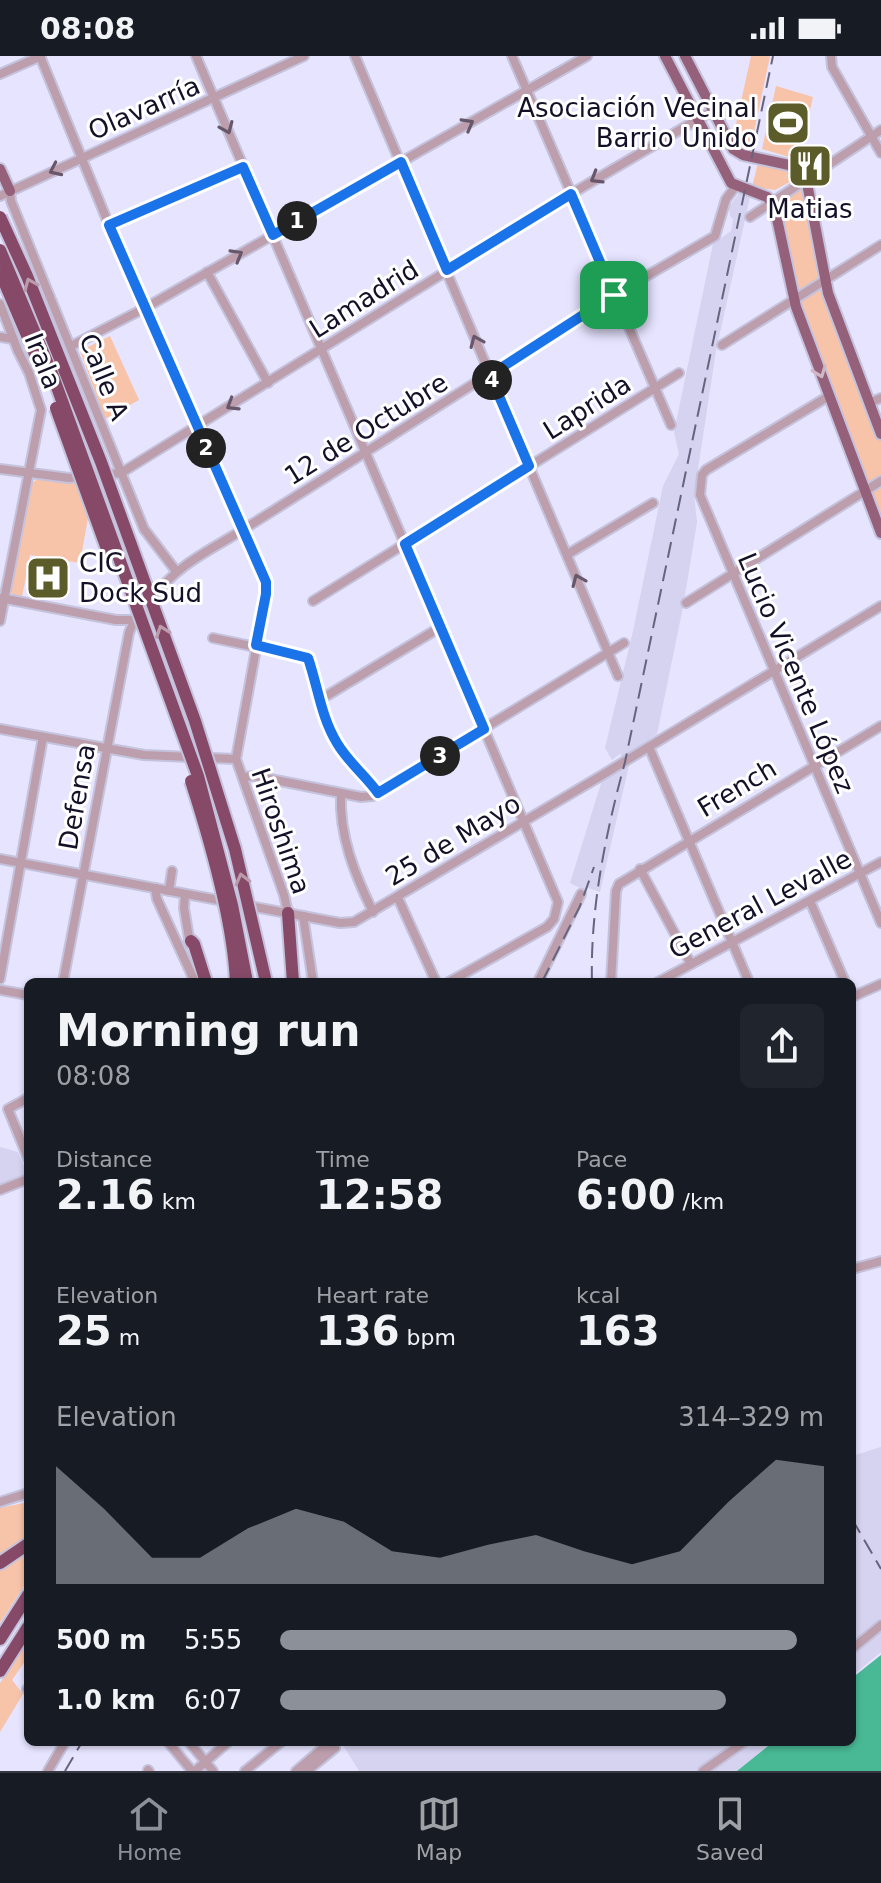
<!DOCTYPE html>
<html lang="en">
<head>
<meta charset="utf-8">
<style>
  body { margin:0; font-family:"DejaVu Sans",sans-serif; background:#20242c; color:#f1f3f6; height:100vh; display:flex; flex-direction:column; font-size:30px; white-space:nowrap }
  * { box-sizing:border-box; margin:0 }
  p { font-size:26px; color:#9ea1a6 }
  .icon { flex:none; width:44px; height:44px; fill:none; stroke:currentColor; stroke-width:2; stroke-linecap:round; stroke-linejoin:round }
  .map { position:relative; flex:1; overflow:hidden }
  .drawer { position:absolute; left:24px; top:922px; width:832px; height:768px; display:flex; flex-direction:column; background:#171b24; border-radius:12px; box-shadow:0 2px 6px #0004 }
  .drawer>* { flex:none }
  .pin { position:absolute; display:grid; place-items:center; width:68px; height:68px; color:#fff; margin:-34px; border-radius:16px; box-shadow:0 4px 12px #0006 }
  .km { position:absolute; width:40px; height:40px; margin:-20px; border-radius:50%; background:#222; color:#fff; font-size:22px; line-height:40px; text-align:center }
  .round { display:grid; place-items:center; flex:none; width:84px; height:84px; border-radius:12px; background:#20242c }
  .summary { display:flex; align-items:center; justify-content:space-between; height:136px; padding:0 32px }
  h1 { font-size:44px; font-weight:600; line-height:60px }
  .figures { display:grid; grid-template-columns:repeat(3,1fr); gap:12px; height:136px; padding:8px 32px }
  .figures div { display:grid; align-content:center }
  .figures b { font-size:40px; font-weight:600 }
  .figures small { font-size:22px; font-weight:400 }
  .figures p { font-size:22px }
  .chart { height:224px; padding:16px 32px }
  .chart p { display:flex; justify-content:space-between }
  .chart svg { width:100%; height:144px; margin-top:8px; fill:#8c9099; opacity:.7 }
  ul { padding:0 32px; list-style:none; font-size:26px }
  li { display:grid; grid-template-columns:128px 96px 1fr; align-items:center; height:60px }
  li i { height:20px; border-radius:10px; background:#8c9099 }
  .status { display:flex; justify-content:space-between; align-items:center; height:56px; padding:0 40px; background:#171b24; direction:ltr }
  .status svg { height:22px; fill:currentColor }
  .dock { display:flex; justify-content:space-around; align-items:center; height:112px; border-top:2px solid #363941; background:#171b24; font-size:22px; color:#9ea1a6 }
  .dock a { display:grid; justify-items:center; gap:4px }
  .dock .current { color:#8c9099 }
  .map>svg:first-child { display:block }
  .built { fill:#d5d3f0 }
  .green { fill:#f8c4a9 }
  .water { fill:#48b895 }
  .lines { fill:none; stroke-linecap:round; stroke-linejoin:round }
  .minor-casing { stroke:#c4c2dc; stroke-width:12 }
  .major-casing { stroke:#c4c2dc; stroke-width:14 }
  .highway-casing { stroke:#c4c2dc; stroke-width:16 }
  .minor { stroke:#bd9eac; stroke-width:8 }
  .major { stroke:#95607a; stroke-width:10 }
  .highway { stroke:#864a68; stroke-width:12 }
  .rail { stroke:#67637c; stroke-width:2; stroke-dasharray:16 8; stroke-linecap:butt }
  .highway-bridge-casing { stroke:#c4c2dc; stroke-width:16; stroke-linecap:butt }
  .highway-bridge { stroke:#864a68; stroke-width:12 }
  .oneway { stroke:#68576a }
  .oneway2 { stroke:#bc9bac }
  .oneway3 { stroke:#cfb7c3 }
  .route-casing { stroke:#fff; stroke-width:16 }
  .route { stroke:#1a73e8; stroke-width:10 }
  .labels { text-anchor:middle; dominant-baseline:central; stroke-width:6; stroke-linejoin:round; paint-order:stroke }
  .street-label { font-size:26px; fill:#141027; stroke:#fff }
  .poi-label { font-size:26px; fill:#141027; stroke:#fff; text-anchor:end }
</style>
</head>
<body>
<div class="status"><b>08:08</b><svg viewBox="0 0 49 12"><path d="M0 12V9h3v3zM5 12V6h3v6zM10 12V3h3v9zM15 12V0h3v12zM26 1h20v11H26zM47 4h2v5h-2z"/></svg></div>
<div class="map">
<svg width="881" height="1715" viewBox="0 0 881 1715">
  <rect width="100%" height="100%" fill="#e6e4ff"/>
  <!-- built -->
  <g class="built">
    <polygon points="740,136 750,141 716,295 694,439 697,466 683,551 657,678 632,696 600,836 588,832 586,835 570,827 603,721 620,711 621,697 612,704 605,692 633,575 663,430 679,398 674,376 713,188 731,175 733,163 730,160 729,151"/>
    <polygon points="36,501 67,507 61,543 29,537"/>
    <polygon points="0,1091 18,1096 28,1119 0,1129"/>
    <polygon points="881,1391 881,1596 852,1620 852,1400"/>
    <polygon points="341,1686 772,1686 737,1715 359,1715"/>
  </g>
  <!-- green -->
  <g class="green">
    <polygon points="751,0 770,0 750,95 739,90 734,77"/>
    <polygon points="776,30 813,41 799,104 762,93"/>
    <polygon points="758,107 785,112 796,119 797,122 775,134 752,131"/>
    <polygon points="798,133 804,136 818,222 799,234 796,233 779,151 780,145"/>
    <polygon points="825,224 881,378 881,473 794,243"/>
    <polygon points="110,280 139,344 105,363 80,295"/>
    <polygon points="39,422 78,425 88,462 80,507 30,499 22,541 13,539 11,535 32,427"/>
    <polygon points="28,1446 28,1484 0,1502 0,1452"/>
    <polygon points="28,1494 28,1524 0,1567 0,1512"/>
    <polygon points="28,1584 28,1601 12,1624 23,1638 0,1676 0,1627"/>
  </g>
  <!-- water -->
  <polygon class="water" points="881,1599 881,1715 737,1715 773,1686 852,1686 852,1622"/>
  <g class="lines">
    <!-- minor casing -->
    <g class="minor-casing">
      <g id="minor">
        <polyline points="40,0 109,169 266,526 266,538 236,703 284,839 288,857"/>
        <polyline points="196,0 558,846 554,863 547,871 449,926"/>
        <polyline points="355,0 618,620"/>
        <polyline points="512,0 671,369"/>
        <polyline points="831,0 832,11 881,97"/>
        <polyline points="0,18 41,0"/>
        <polyline points="10,135 11,145 144,473 176,515"/>
        <polyline points="0,140 304,0"/>
        <polyline points="750,161 881,74"/>
        <polyline points="109,169 243,111"/>
        <polyline points="207,216 268,327"/>
        <polyline points="0,248 18,295 29,317 41,354 0,565"/>
        <polyline points="0,281 13,283"/>
        <polyline points="722,289 881,189"/>
        <polyline points="71,290 145,252 587,0"/>
        <polyline points="829,340 706,414 702,419 700,439 881,867"/>
        <polyline points="869,347 881,342"/>
        <polyline points="0,413 69,422 121,417 571,138 712,55"/>
        <polyline points="568,498 653,447"/>
        <polyline points="1,542 116,564 134,564"/>
        <polyline points="313,545 679,317"/>
        <polyline points="686,547 881,425"/>
        <path d="M213,582L308,602C318,631 321,661 337,687C348,706 366,720 378,737"/>
        <polyline points="318,642 328,639 439,572"/>
        <polyline points="0,673 144,699 236,703"/>
        <polyline points="649,691 749,926"/>
        <polyline points="243,721 255,720 361,741 373,740 624,587"/>
        <path d="M341,738C339,780 355,819 373,856"/>
        <polyline points="0,803 340,867 354,866 599,721 881,550"/>
        <polyline points="640,813 691,908"/>
        <polyline points="155,832 157,843 195,926"/>
        <polyline points="169,835 172,815"/>
        <polyline points="185,838 184,852 190,888"/>
        <polyline points="398,842 436,926"/>
        <polyline points="810,845 845,926"/>
        <polyline points="303,860 313,926"/>
        <polyline points="0,923 43,681"/>
        <path d="M63,926L129,577C133,564 142,555 150,544C179,508 203,498 241,475L614,239L715,180L726,143L735,131"/>
        <polyline points="538,926 581,838"/>
        <polyline points="611,926 616,835 619,828 881,670"/>
        <polyline points="658,926 881,806"/>
        <polyline points="0,934 28,939"/>
        <polyline points="852,941 881,928"/>
        <polyline points="28,1042 8,1053 28,1102"/>
        <polyline points="0,1134 28,1123"/>
        <polyline points="852,1213 881,1205"/>
        <polyline points="0,1446 28,1437"/>
        <polyline points="852,1593 881,1569"/>
        <polyline points="27,1633 28,1634"/>
        <polyline points="168,1686 192,1715"/>
        <polyline points="189,1686 213,1715"/>
        <polyline points="148,1714 149,1715"/>
        <polyline points="48,1715 65,1686"/>
        <polyline points="195,1715 228,1686"/>
        <polyline points="245,1715 281,1686"/>
        <polyline points="296,1715 330,1686"/>
        <polyline points="307,1715 335,1692"/>
        <polyline points="703,1715 744,1686"/>
      </g>
    </g>
    <!-- major casing -->
    <g class="major-casing">
      <g id="major">
        <polyline points="665,0 731,127 767,141 774,149 796,251 881,477"/>
        <polyline points="685,0 733,93 743,99 789,109 806,122 828,237 881,378"/>
        <polyline points="0,113 10,135"/>
      </g>
    </g>
    <!-- highway casing -->
    <g class="highway-casing">
      <g id="highway">
        <polyline points="288,857 293,926"/>
        <polyline points="191,885 194,888 206,926"/>
        <polyline points="0,1507 28,1488"/>
        <polyline points="0,1583 28,1539"/>
        <polyline points="0,1615 28,1571"/>
      </g>
    </g>
    <!-- minor -->
    <use href="#minor" class="minor"/>
    <!-- major -->
    <use href="#major" class="major"/>
    <!-- highway -->
    <use href="#highway" class="highway"/>
    <!-- rail -->
    <g class="rail">
      <polyline points="542,926 580,850 594,811"/>
      <path d="M592,926C590,852 606,776 625,706L773,0"/>
      <polyline points="852,1463 881,1513"/>
      <polyline points="65,1715 82,1686"/>
    </g>
    <!-- highway-bridge casing -->
    <g class="highway-bridge-casing">
      <g id="highway-bridge">
        <polyline points="0,161 27,220 101,406 195,665 235,793 266,926"/>
        <polyline points="0,194 53,320 198,720 232,849 247,926"/>
        <polyline points="0,216 38,305"/>
        <polyline points="56,352 107,493"/>
        <path d="M191,725C210,784 233,864 236,926"/>
      </g>
    </g>
    <!-- highway-bridge -->
    <use href="#highway-bridge" class="highway-bridge"/>
  </g>
  <!-- one-way arrows -->
  <defs><path id="oneway-chevron" d="M-2-3.5L2.5 0L-2 3.5" fill="none" stroke-width="1.6" stroke-linecap="round" stroke-linejoin="round" transform="scale(2)"/></defs>
  <g class="oneway">
    <use href="#oneway-chevron" transform="translate(468 68) rotate(-29)"/>
    <use href="#oneway-chevron" transform="translate(227 72) rotate(67)"/>
    <use href="#oneway-chevron" transform="translate(55 114) rotate(155)"/>
    <use href="#oneway-chevron" transform="translate(596 122) rotate(149)"/>
    <use href="#oneway-chevron" transform="translate(237 199) rotate(-30)"/>
    <use href="#oneway-chevron" transform="translate(476 285) rotate(-113)"/>
    <use href="#oneway-chevron" transform="translate(232 349) rotate(148)"/>
    <use href="#oneway-chevron" transform="translate(578 524) rotate(-113)"/>
  </g>
  <g class="oneway2">
    <use href="#oneway-chevron" transform="translate(30 228) rotate(-113)"/>
    <use href="#oneway-chevron" transform="translate(162 575) rotate(-110)"/>
    <use href="#oneway-chevron" transform="translate(242 823) rotate(-104)"/>
  </g>
  <use class="oneway3" href="#oneway-chevron" transform="translate(820 316) rotate(70)"/>
  <g class="lines">
    <!-- route casing -->
    <g class="route-casing">
      <path id="route" d="M401,106L447,214L571,138L614,239L490,319L529,410L405,488L484,673L378,737C366,720 348,706 337,687C321,661 318,631 308,602L256,589L266,538V526L109,169L243,111L273,179Z"/>
    </g>
    <!-- route -->
    <use href="#route" class="route"/>
  </g>
  <!-- icons -->
  <defs>
    <g id="stadium-square" transform="scale(2.3)"><rect x="-9" y="-9" width="18" height="18" rx="4" fill="#5b5c29" stroke="#fff"/><path d="M0-5a6.5 5 0 1 0 0 10a6.5 5 0 1 0 0-10ZM-3.5-1.8h7v3.6h-7Z" fill="#fff"/></g>
    <g id="restaurant-square" transform="scale(2.3)"><rect x="-9" y="-9" width="18" height="18" rx="4" fill="#5b5c29" stroke="#fff"/><path d="M-5-6h1v4h1v-4h1v4h1v-4h1v5L-1.5 .5V6h-2V.5L-5-1ZM5-6V6H3V1.5H1.5Q1.5-4 5-6Z" fill="#fff"/></g>
    <g id="hospital-square" transform="scale(2.3)"><rect x="-9" y="-9" width="18" height="18" rx="4" fill="#5b5c29" stroke="#fff"/><path d="M-5-5h3v3.5h4V-5h3V5h-3V1.5h-4V5h-3Z" fill="#fff"/></g>
  </defs>
  <g fill-rule="evenodd">
    <use href="#stadium-square" x="788" y="67"/>
    <use href="#restaurant-square" x="810" y="110"/>
    <use href="#hospital-square" x="48" y="522"/>
  </g>
  <g class="labels">
    <!-- street labels -->
    <g class="street-label">
      <text transform="translate(144 52) rotate(-24)">Olavarría</text>
      <text transform="translate(364 243) rotate(-32)">Lamadrid</text>
      <text transform="translate(43 305) rotate(68)">Irala</text>
      <text transform="translate(104 321) rotate(68)">Calle A</text>
      <text transform="translate(587 351) rotate(-32)">Laprida</text>
      <text transform="translate(366 373) rotate(-32)">12 de Octubre</text>
      <text transform="translate(796 617) rotate(67)">Lucio Vicente López</text>
      <text transform="translate(737 732) rotate(-31)">French</text>
      <text transform="translate(77 741) rotate(-80)">Defensa</text>
      <text transform="translate(281 775) rotate(71)">Hiroshima</text>
      <text transform="translate(453 784) rotate(-31)">25 de Mayo</text>
      <text transform="translate(760 848) rotate(-28)">General Levalle</text>
    </g>
    <!-- poi labels -->
    <g class="poi-label">
      <text x="757" y="52">Asociación Vecinal<tspan x="757" dy="30">Barrio Unido</tspan></text>
      <text x="810" y="153" text-anchor="middle">Matias</text>
      <text x="79" y="507" text-anchor="start">CIC<tspan x="79" dy="30">Dock Sud</tspan></text>
    </g>
  </g>
</svg>
<div class="pin" style="left:614px;top:239px;background:#1e9e55"><svg class="icon" aria-label="arrive" viewBox="0 0 24 24"><path d="M6 21V4h12l-3 4 3 4H6"/></svg></div>
<b class="km" style="left:297px;top:165px">1</b>
<b class="km" style="left:206px;top:392px">2</b>
<b class="km" style="left:440px;top:700px">3</b>
<b class="km" style="left:492px;top:324px">4</b>
<section class="drawer">
<div class="summary"><div><h1>Morning run</h1><p>08:08</p></div><a class="round"><svg class="icon" aria-label="share" viewBox="0 0 24 24"><path d="M12 15V3M7 8l5-5 5 5M5 13v7h14v-7"/></svg></a></div>
<div class="figures">
<div><p>Distance</p><b>2.16<small> km</small></b></div>
<div><p>Time</p><b>12:58</b></div>
<div><p>Pace</p><b>6:00<small> /km</small></b></div>
</div>
<div class="figures">
<div><p>Elevation</p><b>25<small> m</small></b></div>
<div><p>Heart rate</p><b>136<small> bpm</small></b></div>
<div><p>kcal</p><b>163</b></div>
</div>
<div class="chart"><p><span>Elevation</span>314–329 m</p>
<svg viewBox="0 0 160 44" preserveAspectRatio="none"><path d="M0 44V8L10 21L20 36L30 36L40 27L50 21L60 25L70 34L80 36L90 32L100 29L110 34L120 38L130 34L140 19L150 6L160 8V44z"/></svg>
</div>
<ul>
<li><b>500 m</b>5:55<i style="width:95%"></i></li>
<li><b>1.0 km</b>6:07<i style="width:82%"></i></li>
</ul>
</section>
</div>
<nav class="dock">
<a class="current"><svg class="icon" aria-label="home" viewBox="0 0 24 24"><path d="M3 11l9-7 9 7M6 9v11h12V9"/></svg>Home</a>
<a><svg class="icon" aria-label="map" viewBox="0 0 24 24"><path d="M3 6l6-2 6 2 6-2v14l-6 2-6-2-6 2zM9 4v14M15 6v14"/></svg>Map</a>
<a><svg class="icon" aria-label="saved" viewBox="0 0 24 24"><path d="M7 4h10v16l-5-4-5 4z"/></svg>Saved</a>
</nav>
</body>
</html>
